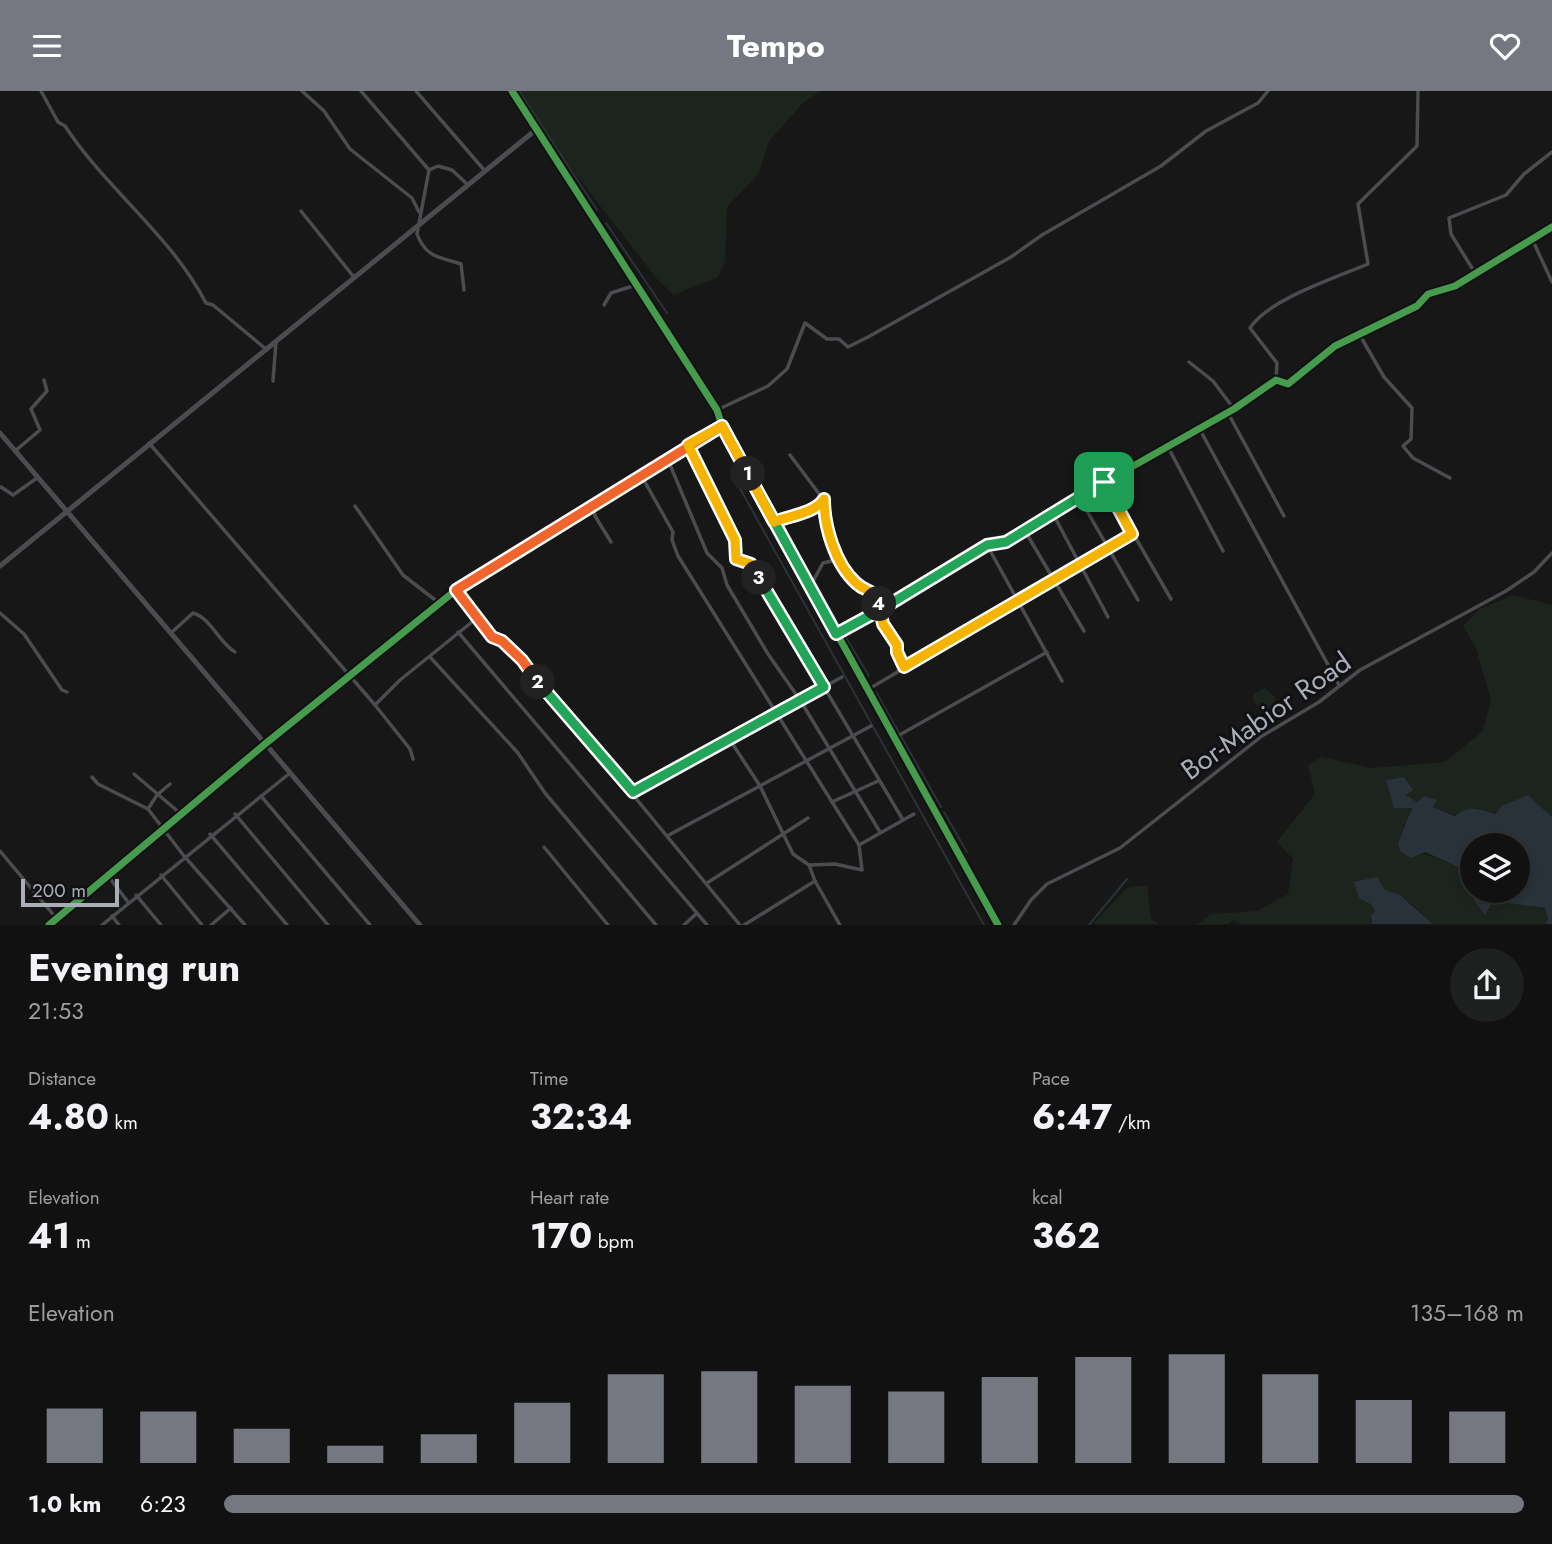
<!DOCTYPE html>
<html lang="en">
<head>
<meta charset="utf-8">
<style>
  body { margin:0; font-family:Jost,sans-serif; background:#1e1f1f; color:#f1f3f6; height:100vh; display:flex; flex-direction:column; font-size:26px; white-space:nowrap }
  * { box-sizing:border-box; margin:0 }
  p { font-size:23px; color:#9c9d9f }
  .icon { flex:none; width:38px; height:38px; fill:none; stroke:currentColor; stroke-width:2; stroke-linecap:round; stroke-linejoin:round }
  .map { position:relative; height:834px; overflow:hidden }
  .side { display:flex; flex-direction:column; background:#111; flex:1 }
  .side>* { flex:none }
  .fabs { position:absolute; left:1460px; top:742px; display:grid; gap:14px }
  .fabs a { display:grid; place-items:center; width:70px; height:70px; border-radius:50%; background:#111; box-shadow:0 4px 10px #0003,0 0 0 2px #303131; font-size:35px }
  .scale { position:absolute; left:21px; bottom:18px; width:98px; box-sizing:border-box; padding-left:7px; border:4px solid #a8adb8; border-top:0; font-size:19px; line-height:24px; white-space:nowrap; color:#a8adb8; -webkit-text-stroke:5px #111113; paint-order:stroke }
  .pin { position:absolute; display:grid; place-items:center; width:60px; height:60px; color:#fff; margin:-30px; border-radius:14px; box-shadow:0 4px 10px #0006 }
  .km { position:absolute; width:35px; height:35px; margin:-18px; border-radius:50%; background:#222; color:#fff; font-size:19px; line-height:35px; text-align:center }
  .round { display:grid; place-items:center; flex:none; width:74px; height:74px; border-radius:37px; background:#1e1f1f }
  .summary { display:flex; align-items:center; justify-content:space-between; height:119px; padding:0 28px }
  h1 { font-size:38px; font-weight:700; line-height:52px }
  .stats { display:grid; grid-template-columns:repeat(3,1fr); gap:10px; height:119px; padding:7px 28px }
  .stats div { display:grid; align-content:center }
  .stats b { font-size:35px; font-weight:700 }
  .stats small { font-size:19px; font-weight:400 }
  .stats p { font-size:19px }
  .chart { height:196px; padding:14px 28px }
  .chart p { display:flex; justify-content:space-between }
  .chart svg { width:100%; height:126px; margin-top:7px; stroke:#757880; stroke-width:6 }
  ul { padding:0 28px; list-style:none; font-size:23px }
  li { display:grid; grid-template-columns:112px 84px 1fr; align-items:center; height:52px }
  li i { height:18px; border-radius:9px; background:#757880 }
  header { display:flex; justify-content:space-between; align-items:center; height:91px; padding:0 28px; background:#757880; color:#fff; font-size:32px; font-weight:700 }
  .map>svg:first-child { display:block }
  .green { fill:#1d241e }
  .water { fill:#2a3239 }
  .lines { fill:none; stroke-linecap:round; stroke-linejoin:round }
  .stream { stroke:#2a3239; stroke-width:2 }
  .minor { stroke:#4b4c50; stroke-width:3.5 }
  .tertiary { stroke:#4b4c50; stroke-width:5 }
  .cycleway-casing { stroke:#111113; stroke-width:11 }
  .cycleway { stroke:#469c4c; stroke-width:7 }
  .split-1-casing { stroke:#fff; stroke-width:14 }
  .split-2-casing { stroke:#fff; stroke-width:14 }
  .split-3-casing { stroke:#fff; stroke-width:14 }
  .split-4-casing { stroke:#fff; stroke-width:14 }
  .split-5-casing { stroke:#fff; stroke-width:14 }
  .split-1 { stroke:#22a559; stroke-width:9 }
  .split-2 { stroke:#f0652b; stroke-width:9 }
  .split-3 { stroke:#22a559; stroke-width:9 }
  .split-4 { stroke:#f5b400; stroke-width:9 }
  .split-5 { stroke:#f5b400; stroke-width:9 }
  .labels { text-anchor:middle; dominant-baseline:central; stroke-width:6; stroke-linejoin:round; paint-order:stroke }
  .street-label { font-size:28px; fill:#a8adb8; stroke:#111113 }
</style>
</head>
<body>
<header><svg class="icon" aria-label="menu" viewBox="0 0 24 24"><path d="M4 6h16M4 12h16M4 18h16"/></svg>Tempo<svg class="icon" aria-label="heart" viewBox="0 0 24 24"><path d="M12 20l-8-8c-3-5 5-10 8-4 3-6 11-1 8 4z"/></svg></header>
<div class="map">
<svg width="1552" height="834" viewBox="0 0 1552 834">
  <rect width="100%" height="100%" fill="#171717"/>
  <!-- green -->
  <g class="green">
    <polygon points="511,0 820,0 802,13 769,50 759,82 727,116 725,171 718,186 674,204 658,189"/>
    <path d="M1513,504L1552,514V726L1528,704C1492,726 1474,733 1432,716L1437,710L1417,711L1405,703L1404,686L1386,689L1412,716L1398,752L1458,776L1463,787L1470,792L1474,809L1485,823L1492,809L1546,818L1548,828L1545,833H1433C1403,806 1401,794 1359,807L1372,814L1375,821L1371,824L1372,833H1241L1233,829L1228,833L1196,834L1211,823L1257,820L1288,803L1293,768L1277,751L1315,703L1308,674L1321,666L1372,677L1445,671L1483,640L1491,609L1476,557L1463,535L1478,519Z"/>
    <polygon points="1265,597 1275,606 1276,615 1283,616 1284,624 1279,630 1266,628 1253,609 1254,603"/>
    <polygon points="1147,794 1151,828 1159,833 1093,833 1127,797"/>
  </g>
  <!-- water -->
  <g class="water">
    <path d="M1404,686L1413,699L1406,704L1417,711L1425,705L1437,709L1433,716L1455,725C1469,714 1479,718 1495,723L1502,715L1528,704L1552,726V833H1545L1548,828L1545,817L1493,810L1485,824L1474,809L1472,800H1517V754H1472V799L1458,776L1425,761L1411,767L1401,761L1398,752L1412,717H1394L1386,689Z"/>
    <polygon points="1377,786 1385,799 1400,804 1433,833 1372,833 1371,824 1375,821 1372,814 1359,807 1354,791"/>
  </g>
  <g class="lines">
    <!-- stream -->
    <g class="stream">
      <polyline points="519,0 597,119"/>
      <polyline points="606,132 667,222"/>
      <polyline points="738,394 984,834"/>
      <polyline points="816,493 840,536"/>
      <polyline points="845,545 869,585"/>
      <polyline points="876,601 941,716"/>
      <polyline points="944,721 967,761"/>
      <polyline points="1089,834 1127,788"/>
    </g>
    <!-- minor -->
    <g class="minor">
      <path d="M41,0L58,31L65,35C107,99 170,143 206,212L213,214L267,259"/>
      <polyline points="302,0 324,20 350,58 412,107 419,121"/>
      <polyline points="361,0 429,79"/>
      <polyline points="416,0 485,80"/>
      <polyline points="301,120 353,185"/>
      <polyline points="1533,150 1552,191"/>
      <polyline points="1475,182 1451,143 1449,127 1506,104 1524,83 1552,61"/>
      <path d="M464,199L461,173C440,166 426,167 417,143L429,79L438,75L452,79L467,93"/>
      <polyline points="604,214 611,202 636,194"/>
      <polyline points="1358,241 1384,286 1412,317 1411,348 1403,355 1413,367 1450,387"/>
      <polyline points="1189,271 1213,290 1234,318"/>
      <path d="M1276,289L1277,272L1250,237C1269,208 1335,187 1368,173L1358,113L1417,55L1418,0"/>
      <polyline points="273,290 276,251"/>
      <polyline points="717,319 768,295 787,278 805,232 827,248 839,248 848,256 868,246 1011,166 1042,144 1161,75 1206,40 1258,12 1268,0"/>
      <polyline points="1228,322 1284,425"/>
      <polyline points="1199,337 1339,594"/>
      <polyline points="149,352 375,614 410,658 413,668"/>
      <polyline points="689,356 735,449 736,468 751,473 903,729"/>
      <polyline points="1168,356 1223,460"/>
      <polyline points="15,360 40,339 31,318 47,300 44,289"/>
      <polyline points="790,364 823,408 829,431 827,444 854,490 870,497 874,504 883,533 897,554 900,571 907,580"/>
      <polyline points="668,369 707,462 722,477 727,494 768,563 800,609 880,741"/>
      <polyline points="641,384 673,441 672,449 678,465 859,754"/>
      <polyline points="1104,392 1171,508"/>
      <polyline points="1,396 13,404 37,387"/>
      <polyline points="1079,406 1138,509"/>
      <polyline points="355,415 403,484 439,512"/>
      <polyline points="593,416 595,425 611,451"/>
      <polyline points="1052,421 1108,526"/>
      <path d="M775,430C790,424 811,422 822,411"/>
      <polyline points="1025,440 1084,540"/>
      <polyline points="987,454 1062,590"/>
      <polyline points="811,494 823,472 840,468"/>
      <polyline points="456,499 492,546 502,550 522,569 740,834"/>
      <polyline points="0,522 24,543 62,599 67,601"/>
      <polyline points="458,541 707,834"/>
      <path d="M171,542L193,522C211,527 219,552 235,561"/>
      <polyline points="838,542 880,519 987,454 1006,451 1052,421 1234,318 1276,289 1288,293 1335,255 1417,215 1428,203 1455,195 1552,136"/>
      <polyline points="430,566 518,662 545,702 656,834"/>
      <polyline points="867,599 1132,443"/>
      <polyline points="375,614 400,589 477,527"/>
      <polyline points="894,647 1047,561"/>
      <polyline points="730,649 760,695 793,763 809,774 815,790 840,834"/>
      <polyline points="134,683 181,723"/>
      <polyline points="92,686 98,693 148,718 157,704 170,693"/>
      <polyline points="633,701 842,586"/>
      <polyline points="261,705 370,834"/>
      <polyline points="832,711 878,690"/>
      <polyline points="148,718 184,765 245,834"/>
      <polyline points="235,723 328,834"/>
      <polyline points="210,743 287,834"/>
      <polyline points="667,745 871,635"/>
      <polyline points="544,756 608,834"/>
      <polyline points="0,760 57,828"/>
      <polyline points="810,774 835,773 862,779 859,754 914,723"/>
      <polyline points="161,784 202,834"/>
      <polyline points="108,785 128,811"/>
      <polyline points="707,792 808,727"/>
      <polyline points="136,804 161,834"/>
      <polyline points="112,825 119,834"/>
      <polyline points="102,834 290,682"/>
      <polyline points="211,834 231,817"/>
      <polyline points="684,834 697,822"/>
      <polyline points="744,834 815,790"/>
      <polyline points="1014,834 1031,809 1047,793 1120,757 1262,645 1319,611 1360,579 1506,500 1534,481 1552,462"/>
    </g>
    <!-- tertiary -->
    <g class="tertiary">
      <polyline points="512,0 717,319 722,335 998,834"/>
      <polyline points="0,342 420,834"/>
      <polyline points="0,475 538,37"/>
      <polyline points="49,834 265,653 456,499 722,335"/>
    </g>
    <!-- cycleway casing -->
    <g class="cycleway-casing">
      <g id="cycleway">
        <polyline points="512,0 717,319 722,335 998,834"/>
        <polyline points="836,543 880,519 987,454 1006,451 1052,421 1234,318 1276,289 1288,293 1335,255 1417,215 1428,203 1455,195 1552,136"/>
        <polyline points="49,834 265,653 456,499 722,335"/>
      </g>
    </g>
    <!-- cycleway -->
    <use href="#cycleway" class="cycleway"/>
  </g>
  <g class="lines">
    <!-- split-1 casing -->
    <g class="split-1-casing">
      <polyline id="split-1" points="748,383 836,543 880,519 987,454 1006,451 1104,391"/>
    </g>
    <!-- split-2 casing -->
    <g class="split-2-casing">
      <polyline id="split-2" points="538,591 522,569 502,550 492,546 456,499 722,335 748,383"/>
    </g>
    <!-- split-3 casing -->
    <g class="split-3-casing">
      <polyline id="split-3" points="538,591 633,701 824,596 759,487"/>
    </g>
    <!-- split-4 casing -->
    <g class="split-4-casing">
      <path id="split-4" d="M759,487L751,473L736,468L735,449L688,354L722,335L774,431C788,425 816,422 824,408C824,435 835,473 856,492C868,503 871,495 879,513"/>
    </g>
    <!-- split-5 casing -->
    <g class="split-5-casing">
      <polyline id="split-5" points="879,513 883,533 897,554 897,561 904,576 1132,443 1104,391"/>
    </g>
    <!-- split-1 -->
    <use href="#split-1" class="split-1"/>
    <!-- split-2 -->
    <use href="#split-2" class="split-2"/>
    <!-- split-3 -->
    <use href="#split-3" class="split-3"/>
    <!-- split-4 -->
    <use href="#split-4" class="split-4"/>
    <!-- split-5 -->
    <use href="#split-5" class="split-5"/>
  </g>
  <g class="labels">
    <!-- street labels -->
    <g class="street-label">
      <text transform="translate(1266 625) rotate(-35)">Bor-Mabior Road</text>
    </g>
  </g>
</svg>
<div class="fabs">
<a><svg class="icon" aria-label="layers" viewBox="0 0 24 24"><path d="M12 4l9 5-9 5-9-5zM3 14l9 5 9-5"/></svg></a>
</div>
<div class="scale">200 m</div>
<div class="pin" style="left:1104px;top:391px;background:#1e9e55"><svg class="icon" aria-label="arrive" viewBox="0 0 24 24"><path d="M6 21V4h12l-3 4 3 4H6"/></svg></div>
<b class="km" style="left:748px;top:383px">1</b>
<b class="km" style="left:538px;top:591px">2</b>
<b class="km" style="left:759px;top:487px">3</b>
<b class="km" style="left:879px;top:513px">4</b>
</div>
<section class="side">
<div class="summary"><div><h1>Evening run</h1><p>21:53</p></div><a class="round"><svg class="icon" aria-label="share" viewBox="0 0 24 24"><path d="M12 15V3M7 8l5-5 5 5M5 13v7h14v-7"/></svg></a></div>
<div class="stats">
<div><p>Distance</p><b>4.80<small> km</small></b></div>
<div><p>Time</p><b>32:34</b></div>
<div><p>Pace</p><b>6:47<small> /km</small></b></div>
</div>
<div class="stats">
<div><p>Elevation</p><b>41<small> m</small></b></div>
<div><p>Heart rate</p><b>170<small> bpm</small></b></div>
<div><p>kcal</p><b>362</b></div>
</div>
<div class="chart"><p><span>Elevation</span>135–168 m</p>
<svg viewBox="0 0 160 44" preserveAspectRatio="none"><path d="M5 44V25M15 44V26M25 44V32M35 44V38M45 44V34M55 44V23M65 44V13M75 44V12M85 44V17M95 44V19M105 44V14M115 44V7M125 44V6M135 44V13M145 44V22M155 44V26"/></svg>
</div>
<ul>
<li><b>1.0 km</b>6:23<i style="width:100%"></i></li>
</ul>
</section>
</body>
</html>
